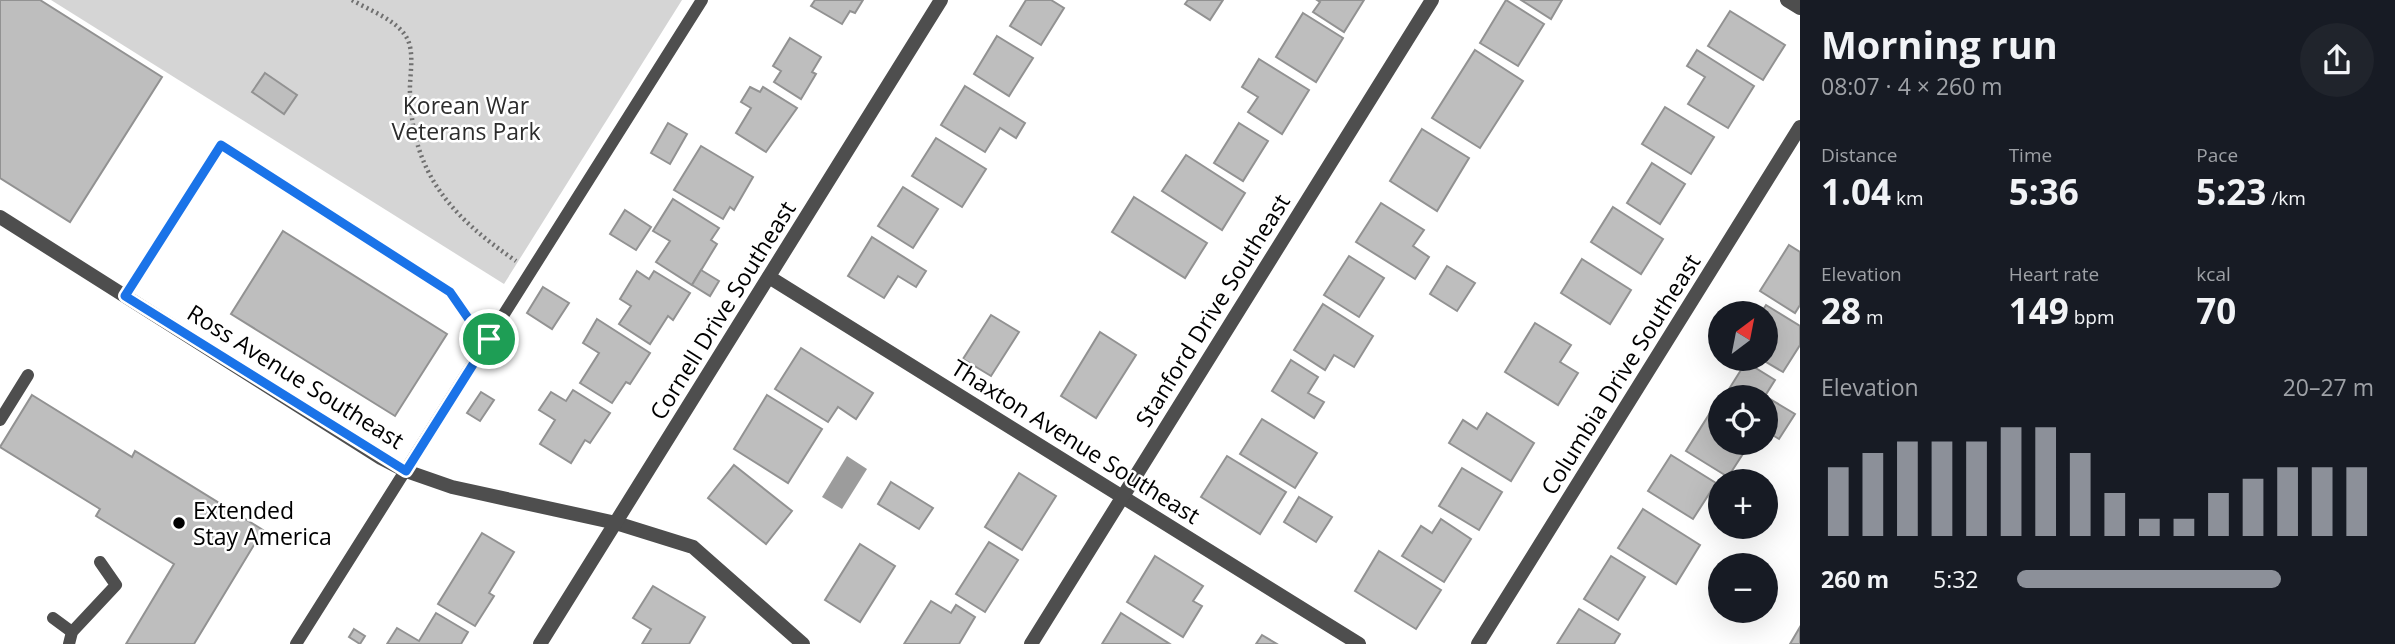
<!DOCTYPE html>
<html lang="en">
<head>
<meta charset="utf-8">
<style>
  body { margin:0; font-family:"Open Sans",sans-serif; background:#20242c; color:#f1f3f6; height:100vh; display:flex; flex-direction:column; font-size:26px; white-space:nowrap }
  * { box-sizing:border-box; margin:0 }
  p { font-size:23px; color:#9ea1a6 }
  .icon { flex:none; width:38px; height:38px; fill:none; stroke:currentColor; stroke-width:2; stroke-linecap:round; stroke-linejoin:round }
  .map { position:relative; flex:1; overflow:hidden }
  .details { display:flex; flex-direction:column; background:#171b24; width:595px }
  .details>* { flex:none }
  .needle { width:46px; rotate:32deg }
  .fabs { position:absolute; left:1708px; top:301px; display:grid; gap:14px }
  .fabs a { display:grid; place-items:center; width:70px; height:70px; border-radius:50%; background:#171b24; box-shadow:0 7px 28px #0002; font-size:35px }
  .pin { position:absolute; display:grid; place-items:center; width:60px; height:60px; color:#fff; margin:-30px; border:4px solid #fff; border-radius:50%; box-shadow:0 2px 7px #0007 }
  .round { display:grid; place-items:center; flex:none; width:74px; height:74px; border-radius:37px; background:#20242c }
  .headline { display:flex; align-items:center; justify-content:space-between; height:119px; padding:0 21px }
  h1 { font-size:38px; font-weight:700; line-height:52px }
  .metrics { display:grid; grid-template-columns:repeat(3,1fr); gap:10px; height:119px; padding:7px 21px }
  .metrics div { display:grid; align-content:center }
  .metrics b { font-size:35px; font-weight:700 }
  .metrics small { font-size:19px; font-weight:400 }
  .metrics p { font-size:19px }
  .chart { height:196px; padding:14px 21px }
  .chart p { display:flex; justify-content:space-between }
  .chart svg { width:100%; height:126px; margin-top:7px; stroke:#8c9099; stroke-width:6 }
  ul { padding:0 21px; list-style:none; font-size:23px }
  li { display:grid; grid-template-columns:112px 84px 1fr; align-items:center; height:52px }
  li i { height:18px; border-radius:9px; background:#8c9099 }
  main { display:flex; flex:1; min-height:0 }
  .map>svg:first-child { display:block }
  .green { fill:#d5d5d5 }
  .water { fill:#9c9c9c }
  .building { fill:#bebebe; stroke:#929292; stroke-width:2 }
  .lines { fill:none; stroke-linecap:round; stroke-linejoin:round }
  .path { stroke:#707070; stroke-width:4.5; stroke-dasharray:2 3.5; stroke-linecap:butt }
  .service { stroke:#4e4e4e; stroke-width:12 }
  .minor { stroke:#4e4e4e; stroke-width:14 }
  .route-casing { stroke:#fff; stroke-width:14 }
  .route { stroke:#1a73e8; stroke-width:9 }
  .poi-dot { fill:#000; stroke:#fff; stroke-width:2.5 }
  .labels { text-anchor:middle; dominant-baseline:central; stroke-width:5; stroke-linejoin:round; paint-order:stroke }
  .park-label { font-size:23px; fill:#2c2c2c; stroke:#fff }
  .street-label { font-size:23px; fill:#000; stroke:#fff }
  .poi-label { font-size:23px; fill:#000; stroke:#fff; text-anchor:start }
</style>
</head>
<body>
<main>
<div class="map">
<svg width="1800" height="644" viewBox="0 0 1800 644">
  <rect width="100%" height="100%" fill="#fff"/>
  <!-- green -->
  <polygon class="green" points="51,0 682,0 504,284"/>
  <!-- water -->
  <polygon class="water" points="847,456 867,469 842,509 822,497"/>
  <!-- building -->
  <g class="building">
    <polygon points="0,0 40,0 162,77 70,222 0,178"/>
    <polygon points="815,0 863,0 855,13 850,11 842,24 811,6"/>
    <polygon points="1026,0 1051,0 1064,8 1041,45 1010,26"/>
    <polygon points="1188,0 1223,0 1210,20 1185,4"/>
    <polygon points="1317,0 1364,0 1344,32 1313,12 1320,2"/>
    <polygon points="1506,0 1544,24 1518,66 1480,43"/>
    <polygon points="1521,0 1562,0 1551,19"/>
    <polygon points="1730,11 1785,45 1763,80 1708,46"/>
    <polygon points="1303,13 1343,38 1316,82 1276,57"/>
    <polygon points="997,36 1033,58 1009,96 974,74"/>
    <polygon points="790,38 821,57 812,72 816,74 801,99 774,82 781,71 773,66"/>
    <polygon points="1475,50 1523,81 1480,148 1432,118"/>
    <polygon points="1697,50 1754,86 1728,128 1688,104 1705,77 1687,66"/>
    <polygon points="1259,59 1309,90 1282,134 1248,112 1258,97 1242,87"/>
    <polygon points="265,73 297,95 284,114 252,92"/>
    <polygon points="965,86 1025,123 1016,138 1000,128 985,152 941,125"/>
    <polygon points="750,87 760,92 763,87 797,108 766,152 736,133 751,108 741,102"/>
    <polygon points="1665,107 1714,137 1691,174 1642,144"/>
    <polygon points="668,123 687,134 670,164 651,153"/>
    <polygon points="1239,123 1268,141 1243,181 1214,163"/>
    <polygon points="1422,129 1469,158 1437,211 1390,181"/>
    <polygon points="936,138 986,169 962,207 912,176"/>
    <polygon points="701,146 753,177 734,210 730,207 723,219 674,190"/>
    <polygon points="1186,155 1245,193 1222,230 1162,191"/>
    <polygon points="1652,163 1685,184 1660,224 1627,203"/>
    <polygon points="903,187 938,209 913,248 878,226"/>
    <polygon points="1134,197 1207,243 1185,278 1112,232"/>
    <polygon points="673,199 719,228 711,240 717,244 692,285 656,262 670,241 653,231"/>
    <polygon points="1381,203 1424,230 1413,246 1429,257 1415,279 1356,242"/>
    <polygon points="1613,207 1663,239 1641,274 1591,242"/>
    <polygon points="625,210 651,227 636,250 610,234"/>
    <polygon points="283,231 447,334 395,416 231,314"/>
    <polygon points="872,237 926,271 916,287 898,276 884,298 848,276"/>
    <polygon points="1789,245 1800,252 1800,305 1795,313 1760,291"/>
    <polygon points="1349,256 1384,278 1359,317 1324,295"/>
    <polygon points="1582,259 1631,290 1610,324 1561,293"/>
    <polygon points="1447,266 1475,283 1457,311 1430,294"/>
    <polygon points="701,270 719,281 710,296 692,285"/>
    <polygon points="637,271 649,279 654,271 690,293 673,320 668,316 650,344 619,324 631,306 620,299"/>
    <polygon points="543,287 569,303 552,329 527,313"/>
    <polygon points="1323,304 1373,336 1354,367 1334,355 1325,370 1294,350"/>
    <polygon points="1766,305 1800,326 1800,345 1783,372 1761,359 1766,359 1766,313 1761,313"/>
    <polygon points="991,315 1019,332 991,376 963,359"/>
    <polygon points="597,319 650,353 630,384 626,382 612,403 580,383 599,353 583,343"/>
    <polygon points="1535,323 1571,345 1560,362 1578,373 1558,405 1505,372"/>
    <polygon points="1100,332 1136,355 1096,418 1061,396"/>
    <polygon points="801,348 873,393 856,419 838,407 828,422 775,389"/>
    <polygon points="1291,360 1318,377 1308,393 1324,402 1314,418 1272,391"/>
    <polygon points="1746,362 1775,380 1765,396 1795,414 1779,439 1766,431 1766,397 1724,397"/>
    <polygon points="573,390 610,413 590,443 585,440 571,463 540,444 555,420 539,410 551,392 566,401"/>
    <polygon points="481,392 494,400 480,421 467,413"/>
    <polygon points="32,395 132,457 135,451 263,530 194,644 126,644 174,564 96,516 100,509 0,447"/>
    <polygon points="767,395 822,429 788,483 734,449"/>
    <polygon points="1487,413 1534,443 1511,481 1449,443 1463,420 1477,429"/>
    <polygon points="1710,413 1720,420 1720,443 1750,443 1728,477 1686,451"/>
    <polygon points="1262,419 1317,453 1295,488 1240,454"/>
    <polygon points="1671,455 1716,483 1693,519 1648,491"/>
    <polygon points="1227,456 1286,492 1260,534 1201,497"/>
    <polygon points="734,465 792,511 766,544 708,498"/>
    <polygon points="1462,468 1502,492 1479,530 1439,506"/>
    <polygon points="1019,473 1056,496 1022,550 985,527"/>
    <polygon points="891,482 933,508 919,529 878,504"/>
    <polygon points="1299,497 1332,517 1316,542 1284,522"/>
    <polygon points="1643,509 1700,545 1676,584 1618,548"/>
    <polygon points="1441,519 1471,539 1444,582 1402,556 1421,526 1432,533"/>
    <polygon points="482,533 514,552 489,593 494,596 475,626 438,604"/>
    <polygon points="989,542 1018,560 985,612 956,594"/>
    <polygon points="860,544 895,566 860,622 825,600"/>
    <polygon points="1379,551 1441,590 1416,629 1355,591"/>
    <polygon points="1155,556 1203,586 1193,601 1202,606 1183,637 1127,602"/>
    <polygon points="1611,556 1645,577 1618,620 1584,599"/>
    <polygon points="653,586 705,617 689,644 642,644 651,629 633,618"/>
    <polygon points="931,601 951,613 956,605 975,617 959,644 904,644"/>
    <polygon points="1579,609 1620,634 1614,644 1557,644"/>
    <polygon points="436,613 468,632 461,644 387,644 397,628 419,641"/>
    <polygon points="1121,613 1170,644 1102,644"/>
    <polygon points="1800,627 1800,644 1790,644"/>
    <polygon points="354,629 365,636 360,644 349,637"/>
    <polygon points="1262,635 1277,644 1256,644"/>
  </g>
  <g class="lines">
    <!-- path -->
    <path class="path" d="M352,0C369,10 394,19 405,35C416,50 409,76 410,93C412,174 452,217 516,261"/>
    <!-- service -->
    <g class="service">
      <polyline points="125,296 221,145 450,292 477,331 489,339"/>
      <polyline points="0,420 28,375"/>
      <polyline points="53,618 72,632"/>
      <polyline points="69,644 72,632 116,585 100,562"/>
      <polyline points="296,644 702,0"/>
    </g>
    <!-- minor -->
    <g class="minor">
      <polyline points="1787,0 1800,8"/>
      <polyline points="0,217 381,458 406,471 452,487 616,523 693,547 803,644"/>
      <polyline points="769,277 1359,644"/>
      <polyline points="540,644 941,0"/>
      <polyline points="1031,644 1432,0"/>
      <polyline points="1478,644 1800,127"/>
    </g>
  </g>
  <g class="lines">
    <!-- route casing -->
    <g class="route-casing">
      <polygon id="route" points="221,145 450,292 477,331 489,339 406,471 125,296"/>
    </g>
    <!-- route -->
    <use href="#route" class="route"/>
  </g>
  <!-- markers -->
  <circle class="poi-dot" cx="179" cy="523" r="7"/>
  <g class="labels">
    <!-- park labels -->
    <g class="park-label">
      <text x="466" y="105">Korean War<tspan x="466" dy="26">Veterans Park</tspan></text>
    </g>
    <!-- street labels -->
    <g class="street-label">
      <text transform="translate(722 310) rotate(-58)">Cornell Drive Southeast</text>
      <text transform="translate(1212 310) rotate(-58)">Stanford Drive Southeast</text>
      <text transform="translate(1620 374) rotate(-58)">Columbia Drive Southeast</text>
      <text transform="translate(296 376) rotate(32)">Ross Avenue Southeast</text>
      <text transform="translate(1076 441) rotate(32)">Thaxton Avenue Southeast</text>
    </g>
    <!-- poi labels -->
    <g class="poi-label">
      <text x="193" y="510">Extended<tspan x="193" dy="26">Stay America</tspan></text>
    </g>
  </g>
</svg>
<div class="fabs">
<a><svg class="needle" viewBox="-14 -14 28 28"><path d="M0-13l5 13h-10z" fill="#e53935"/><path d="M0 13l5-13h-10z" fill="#9ea1a6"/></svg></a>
<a><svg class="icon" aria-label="locate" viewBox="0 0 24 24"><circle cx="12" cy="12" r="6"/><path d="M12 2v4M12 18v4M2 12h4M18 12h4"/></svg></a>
<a>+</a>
<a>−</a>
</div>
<div class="pin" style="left:489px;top:339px;background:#1e9e55"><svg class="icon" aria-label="arrive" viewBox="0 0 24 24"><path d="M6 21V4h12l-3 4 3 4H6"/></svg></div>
</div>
<section class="details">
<div class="headline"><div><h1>Morning run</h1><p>08:07 · 4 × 260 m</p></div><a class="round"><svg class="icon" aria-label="share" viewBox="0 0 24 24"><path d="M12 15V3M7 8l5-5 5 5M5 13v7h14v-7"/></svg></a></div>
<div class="metrics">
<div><p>Distance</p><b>1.04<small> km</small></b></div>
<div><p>Time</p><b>5:36</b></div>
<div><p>Pace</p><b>5:23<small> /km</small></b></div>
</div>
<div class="metrics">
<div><p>Elevation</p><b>28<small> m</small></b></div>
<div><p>Heart rate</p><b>149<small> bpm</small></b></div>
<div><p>kcal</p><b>70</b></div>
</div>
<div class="chart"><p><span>Elevation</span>20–27 m</p>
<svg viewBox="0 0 160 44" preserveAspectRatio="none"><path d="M5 44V20M15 44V15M25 44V11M35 44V11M45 44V11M55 44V6M65 44V6M75 44V15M85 44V29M95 44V38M105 44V38M115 44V29M125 44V24M135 44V20M145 44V20M155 44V20"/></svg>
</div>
<ul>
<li><b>260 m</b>5:32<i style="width:74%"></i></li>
</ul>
</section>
</main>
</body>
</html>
